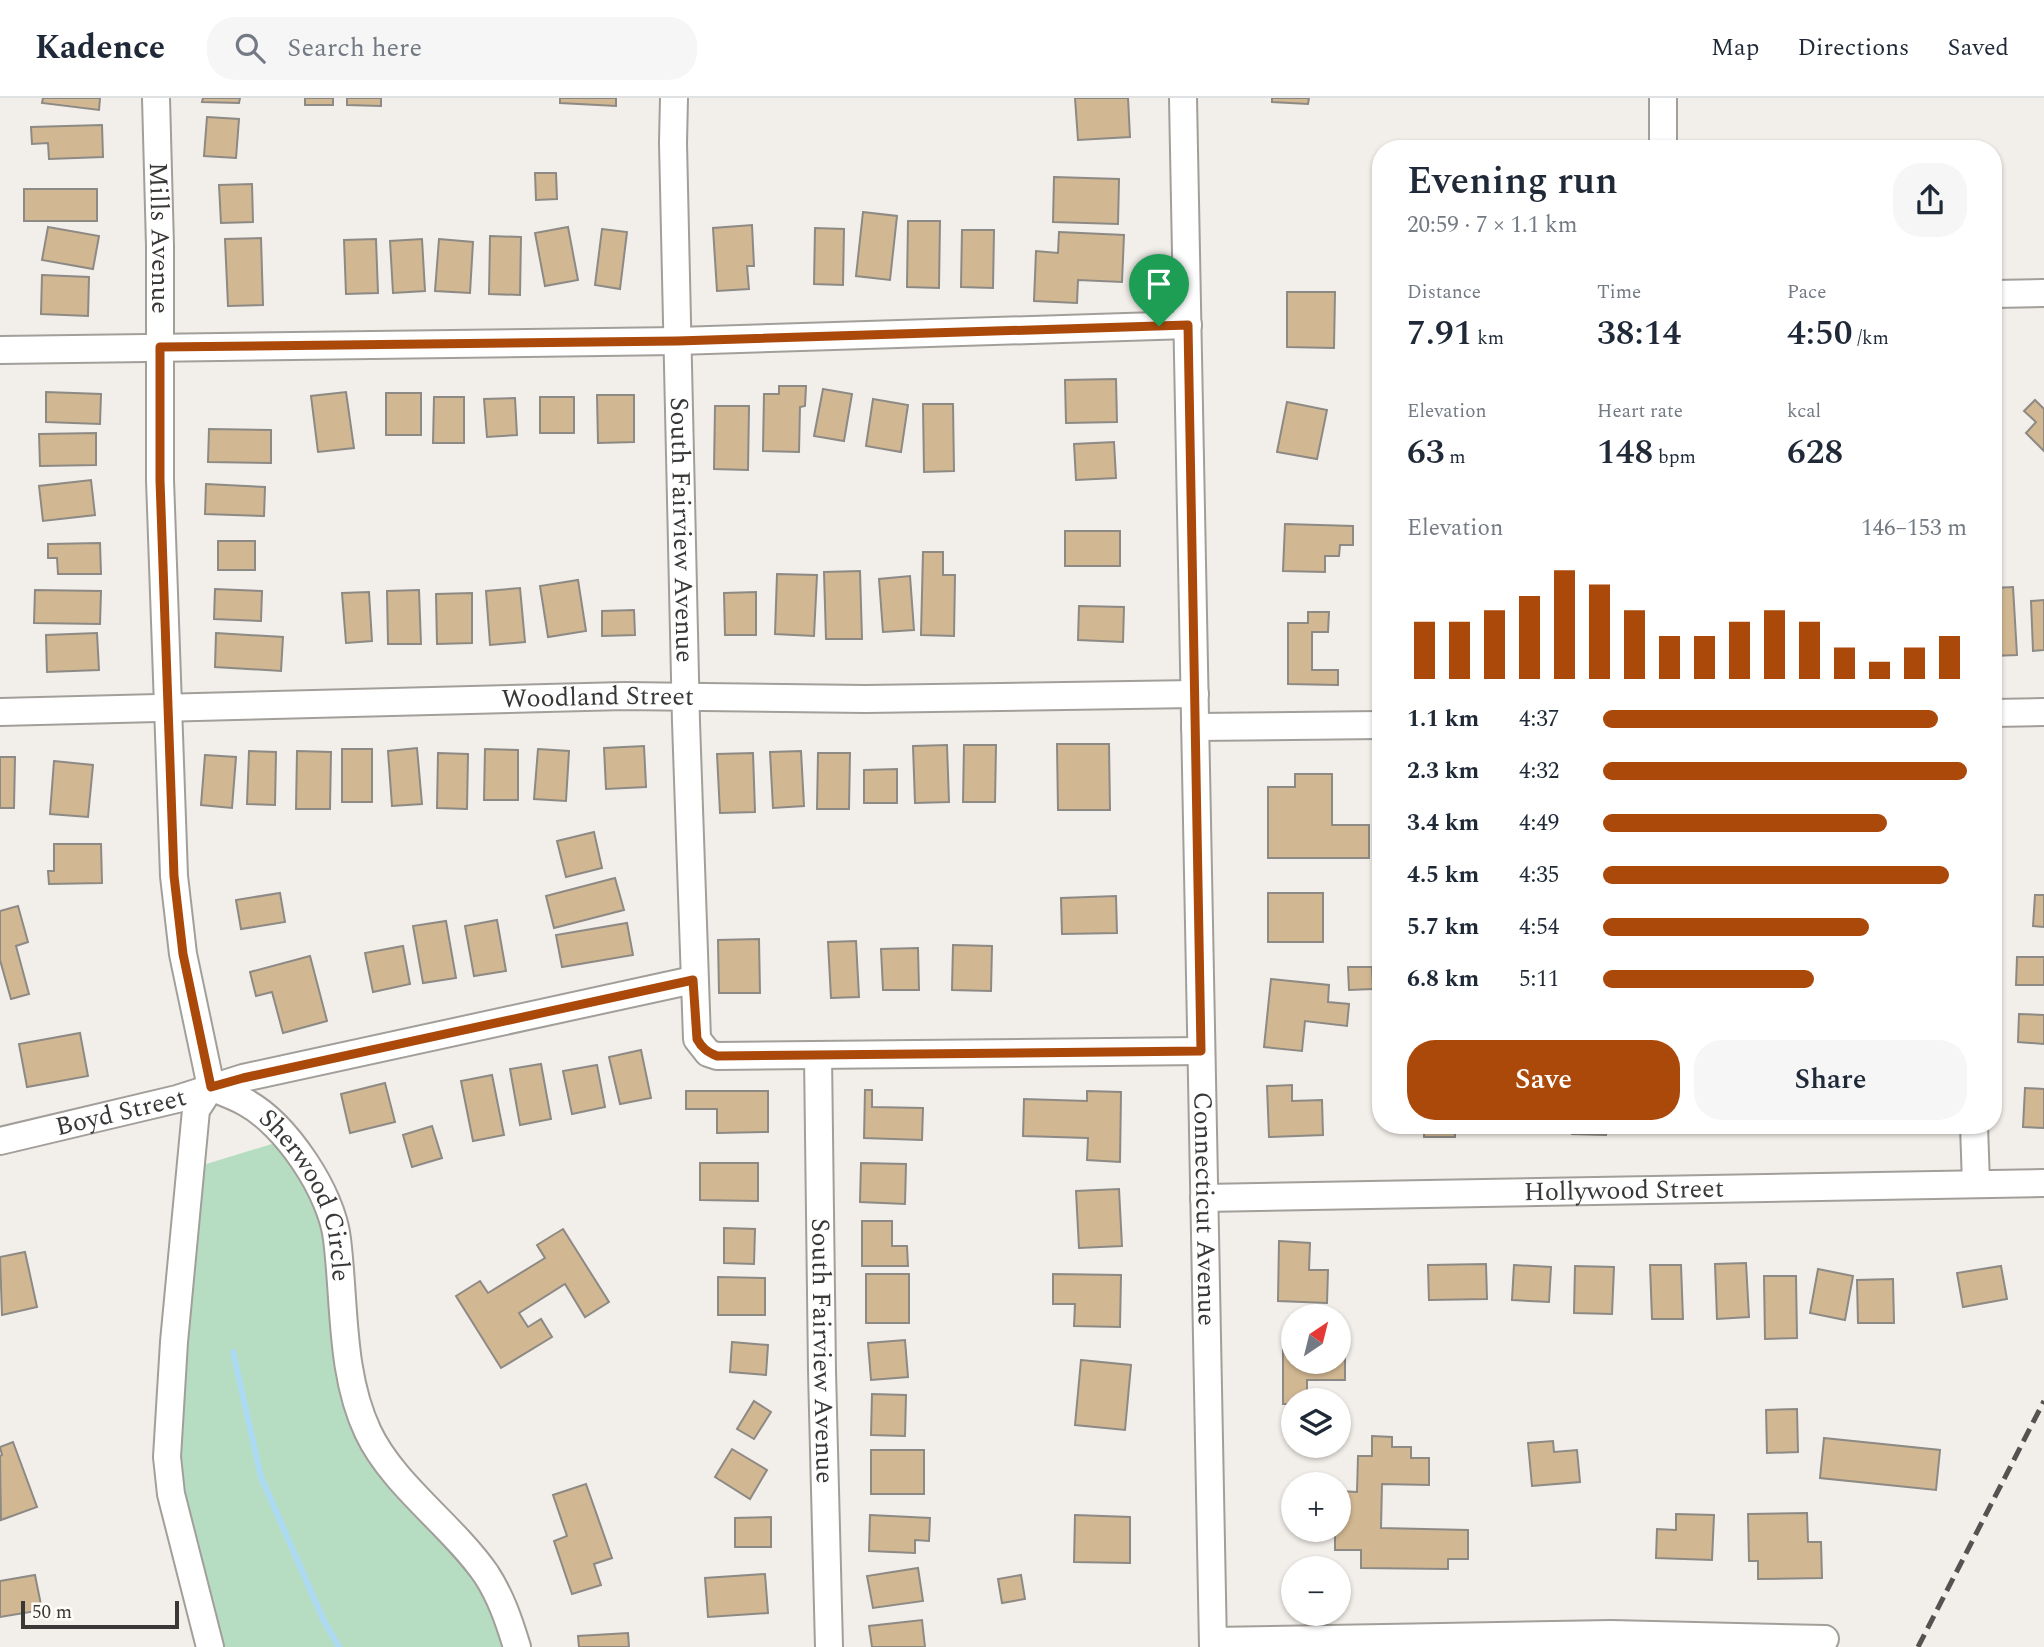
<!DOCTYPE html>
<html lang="en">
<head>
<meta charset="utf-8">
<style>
  body { margin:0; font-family:Spectral,serif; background:#f6f6f7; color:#1f2937; height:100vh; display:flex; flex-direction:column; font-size:26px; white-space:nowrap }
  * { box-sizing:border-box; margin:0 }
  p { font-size:23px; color:#747a83 }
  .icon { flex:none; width:38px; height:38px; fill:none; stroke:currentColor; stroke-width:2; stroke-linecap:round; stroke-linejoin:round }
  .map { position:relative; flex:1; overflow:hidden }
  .details { position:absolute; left:1372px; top:42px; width:630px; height:994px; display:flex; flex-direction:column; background:#fff; border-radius:28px; box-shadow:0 2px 5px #0004 }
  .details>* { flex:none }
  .needle { width:46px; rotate:35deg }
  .tools { position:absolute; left:1281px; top:1206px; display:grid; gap:14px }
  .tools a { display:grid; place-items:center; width:70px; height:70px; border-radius:50%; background:#fff; box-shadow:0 2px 5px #0004; font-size:35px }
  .scale { position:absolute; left:21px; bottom:18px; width:158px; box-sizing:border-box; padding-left:7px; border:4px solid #393836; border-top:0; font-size:19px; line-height:24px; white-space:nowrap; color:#393836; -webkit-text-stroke:5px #fffcf7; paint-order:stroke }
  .pin { position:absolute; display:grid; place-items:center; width:60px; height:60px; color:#fff; margin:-72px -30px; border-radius:50% 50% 50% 0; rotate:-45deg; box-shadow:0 0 7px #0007 }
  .pin .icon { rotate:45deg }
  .round { display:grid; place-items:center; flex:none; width:74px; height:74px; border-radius:28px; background:#f6f6f7 }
  .head { display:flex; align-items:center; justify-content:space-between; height:119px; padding:0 35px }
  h1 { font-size:38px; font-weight:600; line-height:52px }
  .stats { display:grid; grid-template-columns:repeat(3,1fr); gap:10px; height:119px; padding:7px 35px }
  .stats div { display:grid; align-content:center }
  .stats b { font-size:35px; font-weight:600 }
  .stats small { font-size:19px; font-weight:400 }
  .stats p { font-size:19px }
  .chart { height:196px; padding:14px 35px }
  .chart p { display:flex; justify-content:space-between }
  .chart svg { width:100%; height:126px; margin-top:7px; stroke:#ab490b; stroke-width:6 }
  .button { display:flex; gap:14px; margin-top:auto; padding:14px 35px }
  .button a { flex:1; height:80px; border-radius:28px; background:#ab490b; color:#fff; font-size:28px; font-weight:600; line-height:80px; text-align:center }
  .button a+a { background:#f6f6f7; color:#1f2937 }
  ul { padding:0 35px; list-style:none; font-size:23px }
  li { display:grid; grid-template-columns:112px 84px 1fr; align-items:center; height:52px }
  li i { height:18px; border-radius:9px; background:#ab490b }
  header { display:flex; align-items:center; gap:42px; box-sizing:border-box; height:98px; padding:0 35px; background:#fff; border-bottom:2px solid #e0e1e3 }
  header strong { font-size:33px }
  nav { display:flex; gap:38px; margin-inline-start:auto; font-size:24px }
  .search { width:490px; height:63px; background:#f6f6f7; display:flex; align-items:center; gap:18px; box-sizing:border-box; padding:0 24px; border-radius:28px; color:#747a83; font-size:26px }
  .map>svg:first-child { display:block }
  .green { fill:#b6ddc2 }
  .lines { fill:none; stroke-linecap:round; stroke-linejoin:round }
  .stream { stroke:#addaf3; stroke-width:6 }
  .building { fill:#d1b893; stroke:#8d8984; stroke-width:2 }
  .minor-casing { stroke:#a29f9a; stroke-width:30 }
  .minor { stroke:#fff; stroke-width:26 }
  .rail { stroke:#545351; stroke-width:5; stroke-dasharray:14 7; stroke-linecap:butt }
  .route-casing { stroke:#fff; stroke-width:14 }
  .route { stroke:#ab490b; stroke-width:9 }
  .labels { text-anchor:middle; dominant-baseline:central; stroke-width:5; stroke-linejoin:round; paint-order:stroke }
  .street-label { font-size:26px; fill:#393836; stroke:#fffcf7 }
</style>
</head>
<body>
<header>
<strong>Kadence</strong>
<div class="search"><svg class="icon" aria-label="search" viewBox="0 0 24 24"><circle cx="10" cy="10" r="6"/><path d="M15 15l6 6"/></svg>Search here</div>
<nav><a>Map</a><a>Directions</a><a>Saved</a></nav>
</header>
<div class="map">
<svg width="2044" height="1549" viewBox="0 0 2044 1549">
  <rect width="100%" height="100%" fill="#f2eee9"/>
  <!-- green -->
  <polygon class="green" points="288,1041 319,1086 358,1310 470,1457 517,1549 210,1549 171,1396 190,1071"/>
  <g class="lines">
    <!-- stream -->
    <polyline class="stream" points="233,1254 261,1379 324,1523 339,1549"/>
  </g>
  <!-- building -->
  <g class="building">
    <polygon points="43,0 100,0 99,12 42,5"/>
    <polygon points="203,0 240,0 239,5 202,4"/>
    <rect x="305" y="0" width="28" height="7"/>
    <polygon points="347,0 381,0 381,8 347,7"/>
    <polygon points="560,0 616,0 616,8 560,5"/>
    <polygon points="1075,0 1128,0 1130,39 1078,42"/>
    <polygon points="1272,0 1309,0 1308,6 1272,4"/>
    <polygon points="207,19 239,21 236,60 204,58"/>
    <polygon points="102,27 103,59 49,61 48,45 32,46 31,29"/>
    <polygon points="535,75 556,75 557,101 536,102"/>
    <polygon points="1054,79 1119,81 1118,126 1053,124"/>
    <polygon points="252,86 253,124 221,125 219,87"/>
    <rect x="24" y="91" width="73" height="32"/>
    <polygon points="863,114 897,118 890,182 856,178"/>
    <polygon points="908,123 940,123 939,190 907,189"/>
    <polygon points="752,127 754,168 747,168 749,191 717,193 713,130"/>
    <polygon points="48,129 99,138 93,171 42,162"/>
    <polygon points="568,129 578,182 545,188 535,135"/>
    <polygon points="815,130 844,131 843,187 814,186"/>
    <polygon points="602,131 627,134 620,191 595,187"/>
    <polygon points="962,132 994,132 993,190 961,189"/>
    <polygon points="1059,134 1124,137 1122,184 1078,182 1077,205 1034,203 1036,153 1058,155"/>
    <polygon points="490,138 521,139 520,197 489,196"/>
    <polygon points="261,140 263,207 228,208 225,141"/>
    <polygon points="376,141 378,195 346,196 344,142"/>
    <polygon points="422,141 425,193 393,195 390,143"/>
    <polygon points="439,141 473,144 470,195 435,193"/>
    <polygon points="42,177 89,179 88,218 41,216"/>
    <polygon points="1287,194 1335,194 1334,250 1287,249"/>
    <polygon points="1116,281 1117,324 1066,325 1065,282"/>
    <polygon points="779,288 806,288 805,308 800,309 799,354 763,353 764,296 779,296"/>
    <polygon points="823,291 852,296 844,343 814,338"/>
    <polygon points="46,294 101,296 100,326 46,324"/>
    <polygon points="346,294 354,350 318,354 311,298"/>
    <rect x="386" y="295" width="35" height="42"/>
    <polygon points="597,297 634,297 634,344 598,345"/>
    <polygon points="434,299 464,299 464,345 433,345"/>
    <rect x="540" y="299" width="34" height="36"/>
    <polygon points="515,300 517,337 487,339 484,301"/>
    <polygon points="873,301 908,307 901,354 866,348"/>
    <polygon points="2035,302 2044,311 2044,353 2026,335 2036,324 2024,313"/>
    <polygon points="1287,304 1327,312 1317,361 1277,354"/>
    <polygon points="923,306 953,306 954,373 924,374"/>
    <polygon points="715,308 749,308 748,372 714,371"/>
    <polygon points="209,331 271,332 271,365 208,364"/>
    <polygon points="96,335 96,367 40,368 39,336"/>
    <polygon points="1114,344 1116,380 1076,382 1074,346"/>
    <polygon points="91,382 95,417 43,423 39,388"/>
    <polygon points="206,386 265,389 264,418 205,416"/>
    <polygon points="1285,426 1353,428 1353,447 1340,447 1339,458 1325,458 1325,474 1283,473"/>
    <rect x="1065" y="433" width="55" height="35"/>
    <rect x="218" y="443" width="37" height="29"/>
    <polygon points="100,445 101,476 58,476 57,460 48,460 48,446"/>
    <polygon points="923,454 943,454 943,477 955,477 954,538 921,537"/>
    <polygon points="860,473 862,541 826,541 824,474"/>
    <polygon points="777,476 817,477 814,538 775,536"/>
    <polygon points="910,478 914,532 883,534 879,481"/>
    <polygon points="578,482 586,533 548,539 540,488"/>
    <polygon points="2013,489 2017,557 1993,558 1993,490"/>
    <polygon points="520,490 525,544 490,547 486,493"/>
    <polygon points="215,491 262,493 261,523 214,521"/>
    <polygon points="35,492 101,493 100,526 34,525"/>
    <polygon points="419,492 421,546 388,546 387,493"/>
    <polygon points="369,494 372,543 346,545 342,495"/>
    <polygon points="756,494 756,537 725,537 724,495"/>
    <polygon points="472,495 472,545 437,546 436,496"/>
    <polygon points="2044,502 2044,552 2033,553 2031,503"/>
    <polygon points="1079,508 1124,509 1123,544 1078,542"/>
    <polygon points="634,512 635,537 602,538 602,513"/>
    <polygon points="1308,514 1329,514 1328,534 1312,534 1312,572 1338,572 1338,587 1288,586 1288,525 1308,525"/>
    <polygon points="97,535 99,572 47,574 46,537"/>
    <polygon points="216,535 283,539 281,573 215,569"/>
    <polygon points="1057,646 1109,646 1110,712 1058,712"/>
    <polygon points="947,647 949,704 915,705 913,648"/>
    <polygon points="964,647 996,647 995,704 963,704"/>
    <polygon points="644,648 646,689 606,691 604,650"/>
    <polygon points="417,650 422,706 392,708 388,653"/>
    <rect x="342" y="651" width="30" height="53"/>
    <polygon points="485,651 518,652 518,702 484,702"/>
    <polygon points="538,651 569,653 566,703 534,701"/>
    <polygon points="249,653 276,654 275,707 247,706"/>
    <polygon points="297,653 331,654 330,711 296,711"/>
    <polygon points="801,653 804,708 773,710 770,654"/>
    <polygon points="438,655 468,656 467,711 437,710"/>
    <polygon points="753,655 755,714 720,715 717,656"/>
    <polygon points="818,655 850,655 849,711 817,711"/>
    <polygon points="205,657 236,659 232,710 201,707"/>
    <polygon points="0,659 15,659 14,710 0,710"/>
    <polygon points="54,663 93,667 88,719 50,716"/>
    <polygon points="897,671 897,705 864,705 864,672"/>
    <polygon points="1295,676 1332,676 1332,727 1369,727 1369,760 1268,760 1268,689 1295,689"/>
    <polygon points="594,734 602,770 566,779 557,743"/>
    <polygon points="54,746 101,746 102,785 49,786 48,773 54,773"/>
    <polygon points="615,780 624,812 554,830 546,798"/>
    <polygon points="280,795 285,824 241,831 236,802"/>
    <rect x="1268" y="795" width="55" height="49"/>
    <polygon points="2035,797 2044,797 2044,829 2033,828"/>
    <polygon points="1116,798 1117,835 1062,836 1061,800"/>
    <polygon points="18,808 28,844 16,848 29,896 11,901 0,862 0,813"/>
    <polygon points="497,822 506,873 474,878 465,828"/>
    <polygon points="446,823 456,880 423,885 413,828"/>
    <polygon points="627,825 633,857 562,869 556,837"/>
    <polygon points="759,841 760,895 719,895 718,842"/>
    <polygon points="856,843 859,899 831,900 828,844"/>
    <polygon points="953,847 992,848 991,893 952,892"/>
    <polygon points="403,848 410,886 373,894 365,855"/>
    <polygon points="918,850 919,892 883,892 881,851"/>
    <polygon points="310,858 327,923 283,935 272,894 256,898 250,874"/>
    <polygon points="2017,859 2044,859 2044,887 2016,887"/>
    <polygon points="1348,869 1372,869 1373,891 1349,892"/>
    <polygon points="1271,881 1329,887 1328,904 1349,906 1347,928 1305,923 1302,953 1264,949"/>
    <polygon points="2019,916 2044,917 2044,946 2018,944"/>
    <polygon points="80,935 88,978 27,989 19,946"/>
    <polygon points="641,952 651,1000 620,1006 609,959"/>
    <polygon points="541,966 551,1021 520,1027 510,971"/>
    <polygon points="597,967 605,1009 572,1016 563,973"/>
    <polygon points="492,977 504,1037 473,1043 461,983"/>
    <polygon points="385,985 395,1024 350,1035 341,996"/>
    <polygon points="1292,987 1292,1003 1322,1002 1323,1037 1269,1039 1267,988"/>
    <polygon points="2025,990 2044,991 2044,1030 2023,1029"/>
    <polygon points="865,992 872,992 872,1009 923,1010 922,1042 864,1040"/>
    <polygon points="686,993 768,993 768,1034 717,1035 717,1011 686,1011"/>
    <polygon points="1087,993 1121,994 1120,1064 1087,1062 1088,1040 1023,1038 1024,1001 1087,1003"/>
    <rect x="1424" y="1027" width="31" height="12"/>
    <polygon points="1520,1027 1559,1027 1559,1033"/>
    <polygon points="1572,1027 1607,1027 1606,1037 1572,1036"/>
    <polygon points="1863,1027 1888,1027 1888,1034 1863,1033"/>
    <polygon points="432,1028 442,1060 412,1069 403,1037"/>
    <polygon points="700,1065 758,1065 758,1103 700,1102"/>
    <polygon points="861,1065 906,1066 905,1106 860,1104"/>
    <polygon points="1119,1091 1122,1148 1079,1150 1076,1093"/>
    <polygon points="862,1123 892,1123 892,1148 907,1148 908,1168 862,1168"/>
    <polygon points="724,1130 755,1131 754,1166 724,1165"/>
    <polygon points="563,1131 609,1204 585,1219 565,1186 519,1215 528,1229 541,1221 552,1239 501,1270 456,1198 480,1183 488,1195 545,1160 537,1147"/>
    <polygon points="1279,1143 1310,1145 1309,1172 1328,1172 1327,1205 1278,1203"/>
    <polygon points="25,1154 37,1209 2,1217 0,1159"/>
    <polygon points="1746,1165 1749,1219 1717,1221 1715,1166"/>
    <polygon points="1486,1166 1487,1201 1429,1202 1428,1167"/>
    <polygon points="1514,1167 1551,1169 1549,1204 1512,1202"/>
    <polygon points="1650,1167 1681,1167 1683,1221 1652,1221"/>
    <polygon points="1575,1168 1614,1169 1612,1216 1574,1215"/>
    <polygon points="2001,1168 2007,1201 1963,1209 1957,1175"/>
    <polygon points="1818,1171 1853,1178 1845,1222 1810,1215"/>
    <rect x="866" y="1176" width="43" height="49"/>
    <polygon points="1053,1176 1121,1177 1120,1229 1074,1228 1075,1206 1053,1206"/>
    <polygon points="1764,1178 1796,1178 1797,1240 1765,1241"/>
    <polygon points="718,1179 765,1180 765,1217 718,1217"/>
    <polygon points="1893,1181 1894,1225 1858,1225 1857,1182"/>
    <polygon points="905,1242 908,1279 871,1282 868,1245"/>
    <polygon points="732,1244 768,1247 766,1277 730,1274"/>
    <polygon points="1283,1252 1293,1252 1293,1264 1339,1264 1339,1252 1345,1252 1345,1282 1307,1282 1307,1302 1293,1302 1293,1306 1283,1306"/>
    <polygon points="1081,1262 1131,1267 1125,1332 1075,1327"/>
    <polygon points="872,1296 906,1297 905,1338 871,1337"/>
    <polygon points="754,1303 771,1314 754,1341 737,1331"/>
    <polygon points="1797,1311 1798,1354 1767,1355 1766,1312"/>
    <polygon points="1372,1338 1392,1339 1392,1349 1411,1349 1411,1360 1429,1360 1429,1387 1382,1386 1381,1430 1468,1432 1468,1461 1448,1461 1448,1471 1361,1470 1361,1452 1335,1452 1335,1432 1339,1432 1339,1393 1357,1394 1358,1358 1372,1358"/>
    <polygon points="1824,1340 1940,1352 1936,1392 1820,1380"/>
    <polygon points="1553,1343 1554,1354 1577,1352 1580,1384 1532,1388 1528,1345"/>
    <polygon points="13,1344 37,1409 1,1422 0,1358 2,1357 0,1349"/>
    <polygon points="732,1351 767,1372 750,1401 715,1379"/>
    <rect x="871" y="1352" width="53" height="44"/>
    <polygon points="586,1386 612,1460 594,1466 601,1487 572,1496 554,1443 567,1438 553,1397"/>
    <polygon points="1807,1415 1808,1444 1821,1444 1822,1480 1758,1481 1758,1463 1749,1463 1748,1416"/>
    <polygon points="1676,1416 1714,1417 1712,1462 1656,1460 1657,1431 1676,1432"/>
    <polygon points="870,1417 930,1420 929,1443 915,1442 915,1455 869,1453"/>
    <polygon points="1075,1417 1130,1419 1130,1465 1074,1464"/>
    <polygon points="771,1419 771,1449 735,1449 735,1420"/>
    <polygon points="918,1470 923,1503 873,1510 867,1478"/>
    <polygon points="765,1476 768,1515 708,1519 705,1480"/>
    <polygon points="35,1477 42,1512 0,1519 0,1483"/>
    <polygon points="1021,1477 1025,1501 1002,1505 998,1481"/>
    <polygon points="922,1522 925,1549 872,1549 869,1528"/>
    <polygon points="628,1535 629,1549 579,1549 578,1538"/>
  </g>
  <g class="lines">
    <!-- minor casing -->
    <g class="minor-casing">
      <g id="minor">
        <path id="s1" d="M156,0L160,148V382L174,778L183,856L211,989"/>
        <path id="s2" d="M674,0L673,45L686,624L697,941L708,955L717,958L1201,953"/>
        <path id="s3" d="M1183,0L1213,1549"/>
        <polyline points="1663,0 1663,51"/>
        <polyline points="1993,196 2044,195"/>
        <polyline points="0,252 677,243 1188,227"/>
        <path id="s4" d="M0,614L624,598L866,601L1195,596"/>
        <polyline points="1993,615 2044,614"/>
        <polyline points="1195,629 1381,627"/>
        <path id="s5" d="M818,957L822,1273L829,1549"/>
        <path id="s6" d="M211,989C222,994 234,998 245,1004C286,1026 332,1095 337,1141C345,1204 340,1275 368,1334C393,1387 452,1427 486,1476C501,1499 509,1523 517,1549"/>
        <polyline points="1974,1027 1976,1086"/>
        <path id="s7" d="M0,1043L177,1001L243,980L693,882"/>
        <path id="s8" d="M1204,1100L2044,1085"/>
        <polyline points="1213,1543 1611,1536 1825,1541"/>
        <polyline points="210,1549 171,1396 167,1359 174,1244 196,1012 211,989"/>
      </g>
    </g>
    <!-- minor -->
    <use href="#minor" class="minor"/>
    <!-- rail -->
    <polyline class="rail" points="1918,1549 2044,1303"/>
  </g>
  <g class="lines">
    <!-- route casing -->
    <g class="route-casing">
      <path id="route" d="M1188,227L1201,953L717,958C707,954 702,950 697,941L693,882L243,980L211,989L183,856L174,778L160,382V249L677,243Z"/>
    </g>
    <!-- route -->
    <use href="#route" class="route"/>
  </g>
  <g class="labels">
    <!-- street labels -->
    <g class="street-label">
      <text stroke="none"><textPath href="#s1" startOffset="140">Mills Avenue</textPath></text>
      <text stroke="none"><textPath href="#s2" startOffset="432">South Fairview Avenue</textPath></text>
      <text stroke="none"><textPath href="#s4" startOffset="598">Woodland Street</textPath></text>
      <text stroke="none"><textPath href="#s7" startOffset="124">Boyd Street</textPath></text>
      <text stroke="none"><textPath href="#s8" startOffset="420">Hollywood Street</textPath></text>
      <text stroke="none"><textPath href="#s6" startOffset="154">Sherwood Circle</textPath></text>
      <text stroke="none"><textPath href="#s3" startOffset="1111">Connecticut Avenue</textPath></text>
      <text stroke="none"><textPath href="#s5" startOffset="296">South Fairview Avenue</textPath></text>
    </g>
  </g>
</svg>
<div class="tools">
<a><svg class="needle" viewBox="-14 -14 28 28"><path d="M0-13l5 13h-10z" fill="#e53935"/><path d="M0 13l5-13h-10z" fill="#747a83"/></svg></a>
<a><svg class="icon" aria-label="layers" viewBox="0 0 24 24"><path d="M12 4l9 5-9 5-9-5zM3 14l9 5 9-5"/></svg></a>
<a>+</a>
<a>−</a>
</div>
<div class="scale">50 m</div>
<div class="pin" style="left:1159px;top:228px;background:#1e9e55"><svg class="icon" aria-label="arrive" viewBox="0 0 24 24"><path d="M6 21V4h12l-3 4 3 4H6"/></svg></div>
<section class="details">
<div class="head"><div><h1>Evening run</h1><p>20:59 · 7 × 1.1 km</p></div><a class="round"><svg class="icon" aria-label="share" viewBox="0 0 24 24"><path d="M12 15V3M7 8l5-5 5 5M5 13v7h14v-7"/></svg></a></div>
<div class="stats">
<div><p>Distance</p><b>7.91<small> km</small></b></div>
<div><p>Time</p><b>38:14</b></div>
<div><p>Pace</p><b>4:50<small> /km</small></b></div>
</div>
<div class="stats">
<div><p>Elevation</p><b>63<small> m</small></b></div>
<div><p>Heart rate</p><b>148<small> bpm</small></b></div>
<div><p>kcal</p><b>628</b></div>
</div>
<div class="chart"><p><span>Elevation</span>146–153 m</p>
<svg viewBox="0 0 160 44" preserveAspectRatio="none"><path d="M5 44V24M15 44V24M25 44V20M35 44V15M45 44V6M55 44V11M65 44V20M75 44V29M85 44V29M95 44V24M105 44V20M115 44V24M125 44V33M135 44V38M145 44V33M155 44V29"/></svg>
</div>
<ul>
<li><b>1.1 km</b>4:37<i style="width:92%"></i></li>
<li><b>2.3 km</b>4:32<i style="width:100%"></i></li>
<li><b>3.4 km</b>4:49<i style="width:78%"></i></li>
<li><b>4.5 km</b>4:35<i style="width:95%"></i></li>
<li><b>5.7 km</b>4:54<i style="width:73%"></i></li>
<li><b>6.8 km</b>5:11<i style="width:58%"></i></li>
</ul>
<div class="button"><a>Save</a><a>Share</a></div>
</section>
</div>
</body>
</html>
